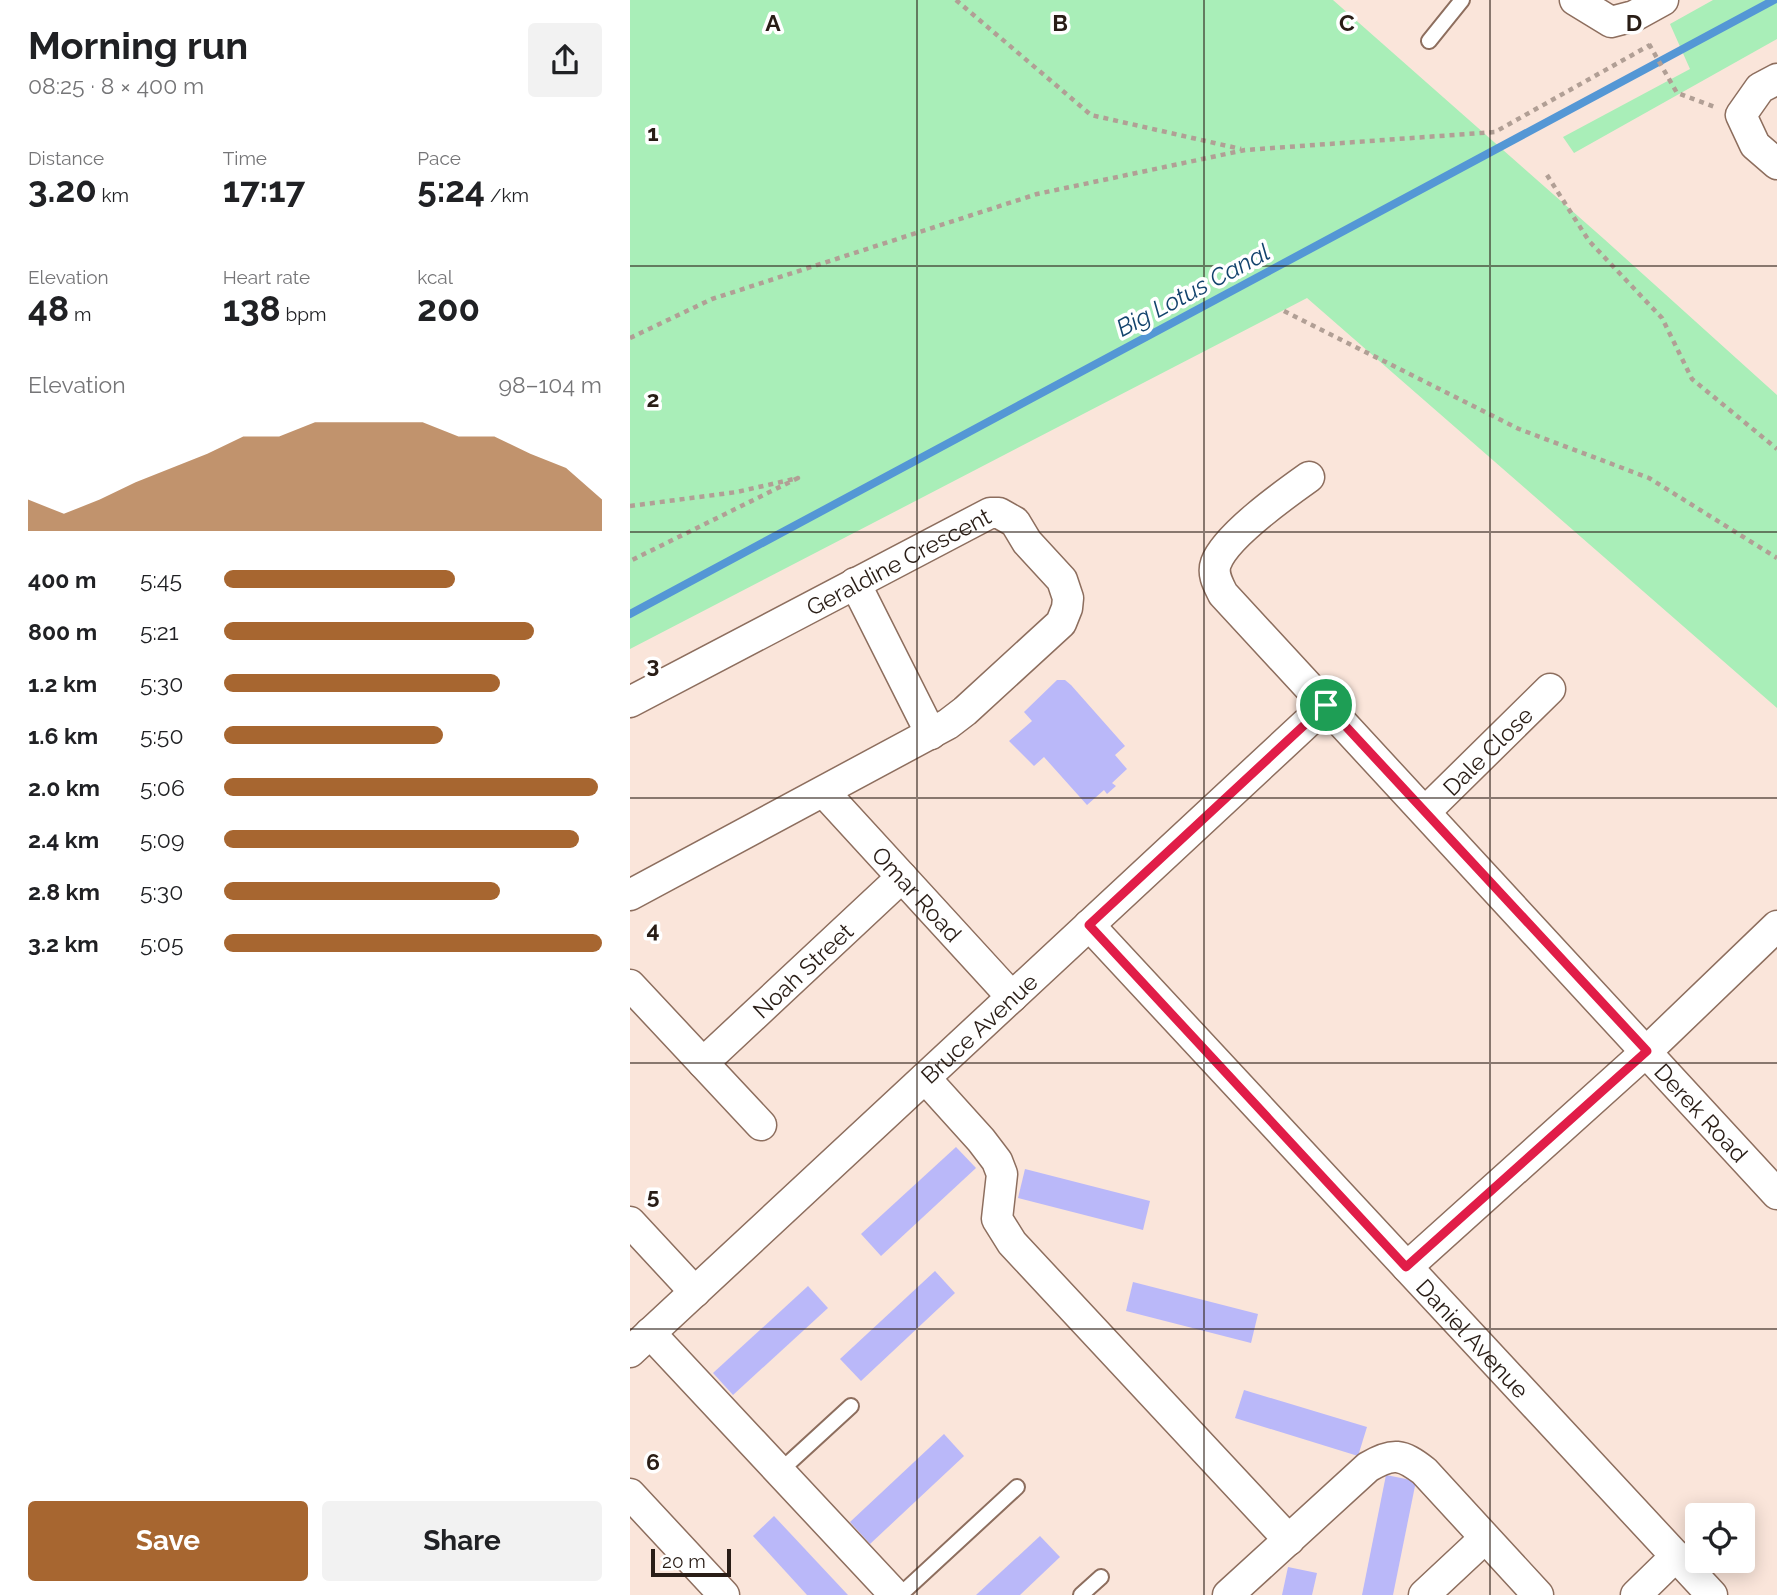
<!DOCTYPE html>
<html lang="en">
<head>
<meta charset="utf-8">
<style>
  body { margin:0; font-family:Raleway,sans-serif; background:#f2f2f2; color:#202124; height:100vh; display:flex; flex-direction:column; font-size:26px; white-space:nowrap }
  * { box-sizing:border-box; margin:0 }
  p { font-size:23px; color:#757577 }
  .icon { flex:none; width:38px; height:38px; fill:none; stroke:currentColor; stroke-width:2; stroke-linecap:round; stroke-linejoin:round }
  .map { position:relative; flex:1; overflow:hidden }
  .panel { display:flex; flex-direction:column; background:#fff; width:630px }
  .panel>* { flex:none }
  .tools { position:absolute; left:1055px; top:1503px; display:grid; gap:14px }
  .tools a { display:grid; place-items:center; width:70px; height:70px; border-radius:7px; background:#fff; box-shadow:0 4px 18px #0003; font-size:35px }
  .scale { position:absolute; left:21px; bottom:18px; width:80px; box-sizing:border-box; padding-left:7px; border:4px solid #291d16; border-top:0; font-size:19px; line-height:24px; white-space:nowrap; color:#291d16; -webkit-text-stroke:5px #fff; paint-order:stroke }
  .pin { position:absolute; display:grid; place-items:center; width:60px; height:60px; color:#fff; margin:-30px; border:4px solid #fff; border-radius:50%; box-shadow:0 2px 7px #0007 }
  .round { display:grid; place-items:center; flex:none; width:74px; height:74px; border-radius:7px; background:#f2f2f2 }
  .headline { display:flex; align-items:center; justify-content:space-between; height:119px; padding:0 28px }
  h1 { font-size:38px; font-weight:700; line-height:52px }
  .metrics { display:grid; grid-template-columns:repeat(3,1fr); gap:10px; height:119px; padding:7px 28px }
  .metrics div { display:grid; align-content:center }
  .metrics b { font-size:35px; font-weight:700 }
  .metrics small { font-size:19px; font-weight:400 }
  .metrics p { font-size:19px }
  .chart { height:196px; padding:14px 28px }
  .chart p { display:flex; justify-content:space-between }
  .chart svg { width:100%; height:126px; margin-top:7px; fill:#a76630; opacity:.7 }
  .primary-button { display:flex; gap:14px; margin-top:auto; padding:14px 28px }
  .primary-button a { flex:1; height:80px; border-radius:7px; background:#a76630; color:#fff; font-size:28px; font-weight:700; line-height:80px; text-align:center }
  .primary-button a+a { background:#f2f2f2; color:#202124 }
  ul { padding:0 28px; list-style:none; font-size:23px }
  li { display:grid; grid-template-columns:112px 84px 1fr; align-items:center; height:52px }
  li i { height:18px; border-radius:9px; background:#a76630 }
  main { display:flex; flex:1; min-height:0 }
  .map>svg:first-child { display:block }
  .green { fill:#a9eeb8 }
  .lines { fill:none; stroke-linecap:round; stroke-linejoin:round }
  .stream { stroke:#5497d5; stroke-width:8 }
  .building { fill:#bab8f9 }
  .service-casing { stroke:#8d6e5e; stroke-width:18 }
  .minor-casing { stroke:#8d6e5e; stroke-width:33 }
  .path { stroke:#b19f95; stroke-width:4.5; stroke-dasharray:5 5; stroke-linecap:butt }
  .service { stroke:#fff; stroke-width:14 }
  .minor { stroke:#fff; stroke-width:30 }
  .route-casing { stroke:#fff; stroke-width:14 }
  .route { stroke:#e11d48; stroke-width:9 }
  .grid { fill:none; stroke:#291d16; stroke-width:2; stroke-opacity:0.55 }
  .labels { text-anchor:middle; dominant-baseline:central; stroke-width:7; stroke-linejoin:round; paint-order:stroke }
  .street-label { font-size:23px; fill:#291d16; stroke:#fff }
  .water-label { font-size:24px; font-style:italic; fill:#13446d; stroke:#fff }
  .grid-label { font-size:23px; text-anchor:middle; font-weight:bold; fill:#291d16; stroke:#fff; stroke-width:7; stroke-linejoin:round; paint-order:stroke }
</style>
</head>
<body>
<main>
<section class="panel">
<div class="headline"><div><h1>Morning run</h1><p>08:25 · 8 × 400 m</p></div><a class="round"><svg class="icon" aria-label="share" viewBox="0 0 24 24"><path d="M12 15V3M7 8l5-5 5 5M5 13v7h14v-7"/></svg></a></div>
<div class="metrics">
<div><p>Distance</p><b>3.20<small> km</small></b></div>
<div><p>Time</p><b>17:17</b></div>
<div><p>Pace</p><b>5:24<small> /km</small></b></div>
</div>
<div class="metrics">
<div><p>Elevation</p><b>48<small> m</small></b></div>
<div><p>Heart rate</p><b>138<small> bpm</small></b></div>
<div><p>kcal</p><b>200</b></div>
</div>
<div class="chart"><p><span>Elevation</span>98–104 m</p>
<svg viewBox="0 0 160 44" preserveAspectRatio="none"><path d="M0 44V33L10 38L20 33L30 27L40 22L50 17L60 11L70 11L80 6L90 6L100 6L110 6L120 11L130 11L140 17L150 22L160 33V44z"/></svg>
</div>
<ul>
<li><b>400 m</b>5:45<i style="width:61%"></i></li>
<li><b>800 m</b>5:21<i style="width:82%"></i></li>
<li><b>1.2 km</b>5:30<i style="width:73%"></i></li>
<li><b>1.6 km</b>5:50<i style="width:58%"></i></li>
<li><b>2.0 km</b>5:06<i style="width:99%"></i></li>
<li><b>2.4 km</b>5:09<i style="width:94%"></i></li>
<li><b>2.8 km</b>5:30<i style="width:73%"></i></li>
<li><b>3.2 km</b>5:05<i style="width:100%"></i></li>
</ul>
<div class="primary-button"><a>Save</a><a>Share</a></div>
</section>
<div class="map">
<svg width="1147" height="1595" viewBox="0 0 1147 1595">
  <rect width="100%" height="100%" fill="#fae5da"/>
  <!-- green -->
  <g class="green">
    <polygon points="0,0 703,0 974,239 1147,395 1147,708 677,298 0,649"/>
    <polygon points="1083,0 1147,0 1147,39 944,153 933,137 1060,69 1040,24"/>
  </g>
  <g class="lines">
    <!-- stream -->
    <polyline class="stream" points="0,614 1144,0"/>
  </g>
  <!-- building -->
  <g class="building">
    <polygon points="427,680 435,680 441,685 495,746 485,755 497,769 482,783 486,786 477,794 474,790 457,805 414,757 404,766 379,741 402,721 394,712"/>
    <polygon points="326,1147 346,1168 251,1256 231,1234"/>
    <polygon points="395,1169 520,1201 513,1230 388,1198"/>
    <polygon points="305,1271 325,1293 231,1381 210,1359"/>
    <polygon points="503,1282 628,1314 621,1343 496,1311"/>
    <polygon points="178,1286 198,1308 103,1395 83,1373"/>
    <polygon points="614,1390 737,1427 728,1456 605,1418"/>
    <polygon points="314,1434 334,1456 240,1544 220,1522"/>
    <polygon points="756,1475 786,1481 763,1595 732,1595"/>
    <polygon points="144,1516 218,1595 177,1595 123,1536"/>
    <polygon points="410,1536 430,1557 390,1595 346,1595"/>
    <polygon points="658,1567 687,1573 682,1595 652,1595"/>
  </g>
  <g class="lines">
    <!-- service casing -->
    <g class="service-casing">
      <g id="service">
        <polyline points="799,41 832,0"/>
        <polyline points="149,1472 221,1406"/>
        <polyline points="270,1595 387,1487"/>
        <polyline points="451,1595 471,1577"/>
      </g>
    </g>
    <!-- minor casing -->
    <g class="minor-casing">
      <g id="minor">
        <polyline points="945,0 981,22 1004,16 1033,0"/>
        <polyline points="1147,79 1130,88 1111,115 1125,145 1147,164"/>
        <path id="s1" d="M679,477C655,494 596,536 586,563C582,574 588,584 593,594L1147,1194"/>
        <polyline points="225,583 301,734"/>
        <path id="s2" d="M0,702L360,513H369L385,522L397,542L432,580L438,598L437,608L431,623L335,711L318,724L0,895"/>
        <path id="s3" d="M194,792L382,997"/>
        <path id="s4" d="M796,811L920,689"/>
        <path id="s5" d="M459,925L1082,1595"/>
        <polyline points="0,985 131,1125"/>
        <path id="s6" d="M73,1063L272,877"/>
        <polyline points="295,1078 351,1140 367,1161 372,1174 367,1219 382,1243 659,1540"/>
        <polyline points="0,1222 65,1292"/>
        <polyline points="777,1267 1017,1051 1147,926"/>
        <polyline points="20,1333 265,1595"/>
        <path id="s7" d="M0,1352L696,705"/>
        <polyline points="0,1494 94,1595"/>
        <path d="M598,1595L738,1467C763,1452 772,1454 794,1471L908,1595"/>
        <polyline points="794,1595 855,1538"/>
        <polyline points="1006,1595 1046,1556"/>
      </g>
    </g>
    <!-- path -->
    <g class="path">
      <polyline points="326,0 461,115 611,149"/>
      <polyline points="1019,44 1047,93 1085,107"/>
      <polyline points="917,175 959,241 1032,318 1062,379 1147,449"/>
      <polyline points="654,311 889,429 1019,478 1147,558"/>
      <polyline points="0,338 82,299 407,194 615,150 865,132 1020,45"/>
      <polyline points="0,506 107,492 168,478 0,561"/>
    </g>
    <!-- service -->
    <use href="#service" class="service"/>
    <!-- minor -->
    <use href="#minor" class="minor"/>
  </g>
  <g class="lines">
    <!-- route casing -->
    <g class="route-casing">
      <polygon id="route" points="696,705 1017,1051 776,1267 459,925"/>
    </g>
    <!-- route -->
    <use href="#route" class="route"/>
  </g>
  <!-- grid -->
  <path class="grid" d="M287,0V1595M574,0V1595M860,0V1595M0,266H1147M0,532H1147M0,798H1147M0,1063H1147M0,1329H1147"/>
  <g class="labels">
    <!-- street labels -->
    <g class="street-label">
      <text stroke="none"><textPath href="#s2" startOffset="303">Geraldine Crescent</textPath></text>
      <text stroke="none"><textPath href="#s4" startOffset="86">Dale Close</textPath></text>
      <text stroke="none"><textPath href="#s3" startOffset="138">Omar Road</textPath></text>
      <text stroke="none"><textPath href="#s6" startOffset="136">Noah Street</textPath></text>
      <text stroke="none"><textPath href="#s7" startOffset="476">Bruce Avenue</textPath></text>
      <text stroke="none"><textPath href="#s1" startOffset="866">Derek Road</textPath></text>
      <text stroke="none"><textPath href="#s5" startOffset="564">Daniel Avenue</textPath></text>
    </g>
    <!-- water labels -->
    <g class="water-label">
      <text transform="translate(563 290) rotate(-28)">Big Lotus Canal</text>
    </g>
  </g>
  <g class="grid-label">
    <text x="143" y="31">A</text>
    <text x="430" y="31">B</text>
    <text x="717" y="31">C</text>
    <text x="1004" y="31">D</text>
    <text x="23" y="141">1</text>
    <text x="23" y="407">2</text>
    <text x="23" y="673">3</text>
    <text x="23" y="938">4</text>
    <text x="23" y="1204">5</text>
    <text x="23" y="1470">6</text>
  </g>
</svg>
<div class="tools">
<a><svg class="icon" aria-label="locate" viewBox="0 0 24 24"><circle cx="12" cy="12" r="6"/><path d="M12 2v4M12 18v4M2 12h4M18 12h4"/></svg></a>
</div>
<div class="scale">20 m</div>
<div class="pin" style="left:696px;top:705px;background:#1e9e55"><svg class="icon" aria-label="arrive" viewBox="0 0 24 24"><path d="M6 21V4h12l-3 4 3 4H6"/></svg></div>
</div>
</main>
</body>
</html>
